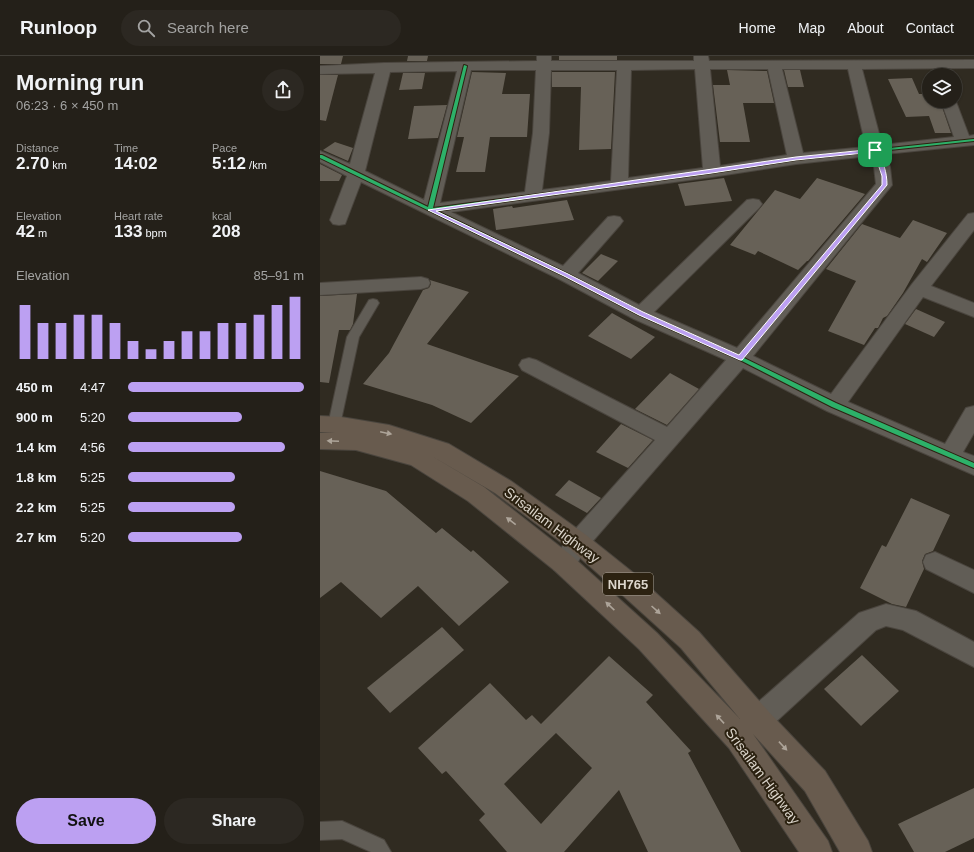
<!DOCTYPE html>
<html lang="en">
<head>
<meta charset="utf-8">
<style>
  body { margin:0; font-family:Helvetica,sans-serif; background:#2c2822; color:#f1f3f6; height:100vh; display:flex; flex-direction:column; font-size:15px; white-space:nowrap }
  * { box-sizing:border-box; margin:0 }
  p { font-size:13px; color:#a3a3a2 }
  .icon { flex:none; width:22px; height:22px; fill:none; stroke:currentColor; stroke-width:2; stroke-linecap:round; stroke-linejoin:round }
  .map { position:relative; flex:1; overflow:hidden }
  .drawer { display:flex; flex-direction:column; background:#242019; width:320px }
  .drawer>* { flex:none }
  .buttons { position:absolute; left:602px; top:12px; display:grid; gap:8px }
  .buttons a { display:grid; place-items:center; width:40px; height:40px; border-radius:50%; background:#242019; box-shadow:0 1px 3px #0004,0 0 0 1px #413e38; font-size:20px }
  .pin { position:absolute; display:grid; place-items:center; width:34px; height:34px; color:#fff; margin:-17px; border-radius:8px; box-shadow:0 2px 6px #0006 }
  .round { display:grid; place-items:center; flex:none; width:42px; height:42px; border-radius:21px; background:#2c2822 }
  .headline { display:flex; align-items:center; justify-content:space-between; height:68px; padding:0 16px }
  h1 { font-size:22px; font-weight:800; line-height:30px }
  .stats { display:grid; grid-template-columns:repeat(3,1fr); gap:6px; height:68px; padding:4px 16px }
  .stats div { display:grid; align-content:center }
  .stats b { font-size:17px; font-weight:800 }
  .stats small { font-size:11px; font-weight:400 }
  .stats p { font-size:11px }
  .chart { height:112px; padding:8px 16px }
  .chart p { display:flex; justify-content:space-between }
  .chart svg { width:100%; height:72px; margin-top:4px; stroke:#bca0f2; stroke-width:6 }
  .action { display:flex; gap:8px; margin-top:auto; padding:8px 16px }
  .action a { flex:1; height:46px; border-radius:24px; background:#bca0f2; color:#111; font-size:16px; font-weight:800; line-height:46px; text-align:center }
  .action a+a { background:#2c2822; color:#f1f3f6 }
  ul { padding:0 16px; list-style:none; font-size:13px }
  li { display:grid; grid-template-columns:64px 48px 1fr; align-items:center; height:30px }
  li i { height:10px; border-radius:5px; background:#bca0f2 }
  header { display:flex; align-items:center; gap:24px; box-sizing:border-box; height:56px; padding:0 20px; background:#242019; border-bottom:1px solid #413e38 }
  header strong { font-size:19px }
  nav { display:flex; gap:22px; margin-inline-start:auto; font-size:14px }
  .search { width:280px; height:36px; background:#2c2822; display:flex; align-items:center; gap:10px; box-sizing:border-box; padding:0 14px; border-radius:22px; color:#a3a3a2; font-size:15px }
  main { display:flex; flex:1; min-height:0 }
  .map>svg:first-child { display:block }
  .building { fill:#676157; fill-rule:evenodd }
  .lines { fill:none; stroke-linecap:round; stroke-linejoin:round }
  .service-casing { stroke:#4a453e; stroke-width:2 }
  .minor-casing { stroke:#4a453e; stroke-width:2 }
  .trunk-casing { stroke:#4a453e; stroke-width:2 }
  .service { fill:#615d56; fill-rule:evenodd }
  .minor { fill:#615d56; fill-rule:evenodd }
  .trunk { fill:#685b4e; fill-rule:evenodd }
  .cycleway-casing { stroke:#2c2211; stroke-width:2 }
  .cycleway { fill:#2db169; fill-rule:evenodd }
  .oneway { fill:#ada499 }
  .route { fill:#bca0f2; stroke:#fff; fill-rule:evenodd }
  .labels { text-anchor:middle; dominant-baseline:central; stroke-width:4; stroke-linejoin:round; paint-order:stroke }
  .shield { fill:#2c2211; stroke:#a69f93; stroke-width:1 }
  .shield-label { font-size:13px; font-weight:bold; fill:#dbd5cb }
  .street-label { font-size:14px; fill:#dbd5cb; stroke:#2c2211 }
</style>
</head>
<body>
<header>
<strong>Runloop</strong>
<div class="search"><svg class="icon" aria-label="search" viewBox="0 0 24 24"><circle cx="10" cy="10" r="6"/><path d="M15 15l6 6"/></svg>Search here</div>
<nav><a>Home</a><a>Map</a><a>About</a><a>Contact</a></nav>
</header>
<main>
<section class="drawer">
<div class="headline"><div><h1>Morning run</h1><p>06:23 · 6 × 450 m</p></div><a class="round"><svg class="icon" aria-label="share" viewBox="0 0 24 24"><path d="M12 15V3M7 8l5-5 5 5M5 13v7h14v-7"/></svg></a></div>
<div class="stats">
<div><p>Distance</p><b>2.70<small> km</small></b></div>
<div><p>Time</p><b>14:02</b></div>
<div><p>Pace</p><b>5:12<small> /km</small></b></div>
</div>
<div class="stats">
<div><p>Elevation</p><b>42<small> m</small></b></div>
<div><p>Heart rate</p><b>133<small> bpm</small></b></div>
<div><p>kcal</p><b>208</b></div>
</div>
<div class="chart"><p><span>Elevation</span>85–91 m</p>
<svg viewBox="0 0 160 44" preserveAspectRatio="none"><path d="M5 44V11M15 44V22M25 44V22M35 44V17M45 44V17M55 44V22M65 44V33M75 44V38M85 44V33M95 44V27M105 44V27M115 44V22M125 44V22M135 44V17M145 44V11M155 44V6"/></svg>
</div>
<ul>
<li><b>450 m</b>4:47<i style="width:100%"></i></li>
<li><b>900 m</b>5:20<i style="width:65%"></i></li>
<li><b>1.4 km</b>4:56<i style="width:89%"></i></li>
<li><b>1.8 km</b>5:25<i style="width:61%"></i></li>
<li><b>2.2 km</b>5:25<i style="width:61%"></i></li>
<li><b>2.7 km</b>5:20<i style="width:65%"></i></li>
</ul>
<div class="action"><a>Save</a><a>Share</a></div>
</section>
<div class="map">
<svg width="654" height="796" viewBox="0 0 654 796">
  <rect width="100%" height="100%" fill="#302b21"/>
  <!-- building -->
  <g class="building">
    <polygon points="0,0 23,0 21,8 0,8"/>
    <polygon points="88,0 108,0 107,5 87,5"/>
    <rect x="239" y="0" width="58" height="4"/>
    <polygon points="407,14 447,15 454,47 423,47 430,86 400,86 393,29 410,29"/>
    <polygon points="464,14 480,14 484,31 468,31"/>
    <polygon points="152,16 186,17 182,38 210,38 207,81 170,81 165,116 136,116 144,81 137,81"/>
    <polygon points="232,16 295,16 291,93 259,94 261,31 232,31"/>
    <polygon points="83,17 105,17 102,33 79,34"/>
    <polygon points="0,19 18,19 6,65 0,64"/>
    <polygon points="592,22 599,38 609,38 609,45 620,45 631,77 615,77 609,60 586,61 568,23"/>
    <polygon points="127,49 118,82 88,83 94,50"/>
    <polygon points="15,86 33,92 28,105 3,94"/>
    <polygon points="0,108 22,119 19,125 0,125"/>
    <polygon points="404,122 412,145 365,150 358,128"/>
    <polygon points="497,122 545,138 488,205 487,205 478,214 438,195 435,199 410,189 455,134 480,143"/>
    <polygon points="247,144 254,164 176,174 173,153 192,150 193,152"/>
    <polygon points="593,164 627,177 607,206 602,203 583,237 567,260 563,262 558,272 555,272 544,289 508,275 536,225 506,213 542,168 580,182"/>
    <polygon points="281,198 298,205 278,225 262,217"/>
    <polygon points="110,224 149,236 107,288 199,320 151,367 112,349 43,328 69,297 103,234 109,232 111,228"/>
    <polygon points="37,238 33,268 30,274 19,274 9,327 0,326 0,240"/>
    <polygon points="596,253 625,266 614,281 585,268"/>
    <polygon points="292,257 335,281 311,303 268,280"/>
    <polygon points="350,317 379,333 347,369 315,353"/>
    <polygon points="301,368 333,384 308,412 276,396"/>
    <polygon points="0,415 66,435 116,477 122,472 151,496 153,494 189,526 139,570 98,530 61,562 21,526 0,542"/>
    <polygon points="249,424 281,442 267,457 235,439"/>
    <polygon points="591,442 630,459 613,495 605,498 602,505 604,513 586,551 572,548 540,532 562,489 566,491"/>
    <polygon points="122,571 144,594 70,657 47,632"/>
    <polygon points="542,599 579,635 541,670 504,633"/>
    <path d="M289,600L333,639L326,646L371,695L368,697L421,796H328L299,734L244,796H187L159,764L165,758L126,715L122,718L98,692L170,627L206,664L212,659L221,668ZM236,677L272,712L221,768L184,728Z"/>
    <polygon points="654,732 654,782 625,796 594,796 578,768"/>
  </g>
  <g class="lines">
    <!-- service casing -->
    <g class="service-casing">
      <g id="service">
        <polygon points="53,243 57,244 59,247 39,281 20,369 18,372 14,374 10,372 8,369 27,281 49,244"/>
        <polygon points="22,765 64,784 71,796 51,796 22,783 0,784 0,766"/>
      </g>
    </g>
    <!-- minor casing -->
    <g class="minor-casing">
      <g id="minor">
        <path d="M217,0H231V5H374V0H388L389,5L654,4V12L542,13L562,89L634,81L621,45H635V43L649,80L654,79V89L565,98L570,111L572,129L433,300L511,338L592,228L648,158L654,157V174L611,230L654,247V261L603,241L528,346L625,388L646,352L654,350V377L643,396L654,400V419L507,355L423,312L266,493C257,506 253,521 234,514L231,507L250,479L335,384L202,314L199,309L202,304L209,302L216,304L347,371L406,304L314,263L239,223L41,126L25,168L19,169L13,168L10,164L27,120L0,106V95L30,108L55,17L0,18V10L64,7L217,5ZM375,13L383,112L308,122L311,14ZM390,13H448L467,99L400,110ZM462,13H528L546,91L483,97ZM151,14H216L213,77L205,136L120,147ZM231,14H297L291,125L222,134L229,77ZM137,15L104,144L45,115L70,16ZM549,100L554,111L556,128L417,292L334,256L439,152L442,148L439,144L433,143L427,144L319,249L258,217L300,169L303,165L300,161L294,160L288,161L243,210L131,156L392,121L476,108Z"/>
        <polygon points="101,221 108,223 110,227 108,231 101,233 0,239 0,227"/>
        <polygon points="615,496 654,514 654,537 606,513 603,506 606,499"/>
        <polygon points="566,548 596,555 654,586 654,611 583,574 566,570 556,574 448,673 438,677 428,673 424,664 428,655 539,557"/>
      </g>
    </g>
    <!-- trunk casing -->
    <g class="trunk-casing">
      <path id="trunk" d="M0,360L21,361L69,369L129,388L191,425L266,479L316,519L379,576L448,655L505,715L548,785L552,796H520L485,735L433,678L508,785L512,796H479L409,692L319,593L234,514L148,445L91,409L36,394L0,393V377H15L0,376ZM110,399L175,437L250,493L298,535L361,592L420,663L337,577L252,500L164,431Z"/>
    </g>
    <!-- service -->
    <use href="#service" class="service"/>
    <!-- minor -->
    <use href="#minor" class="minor"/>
    <!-- trunk -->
    <use href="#trunk" class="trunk"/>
    <!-- cycleway casing -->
    <g class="cycleway-casing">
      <polygon id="cycleway" points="144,9 147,10 113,152 392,115 476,102 654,83 654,85 476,104 392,117 117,155 248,218 323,257 422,301 516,347 654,407 654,412 512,351 418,303 319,259 244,220 0,102 0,99 2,99 108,151"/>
    </g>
    <!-- cycleway -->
    <use href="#cycleway" class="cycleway"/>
  </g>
  <!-- one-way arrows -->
  <defs><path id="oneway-solid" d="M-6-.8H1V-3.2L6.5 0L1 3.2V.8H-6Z"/></defs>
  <g class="oneway">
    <use href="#oneway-solid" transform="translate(66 377) rotate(12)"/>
    <use href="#oneway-solid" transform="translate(13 385) rotate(-178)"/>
    <use href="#oneway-solid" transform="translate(191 465) rotate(-142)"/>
    <use href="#oneway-solid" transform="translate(290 550) rotate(-137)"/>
    <use href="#oneway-solid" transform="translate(336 554) rotate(42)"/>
    <use href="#oneway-solid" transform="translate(400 663) rotate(-133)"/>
    <use href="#oneway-solid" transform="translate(463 690) rotate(47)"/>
  </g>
  <!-- route -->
  <path class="route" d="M555,93L558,94C563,106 567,116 567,129L422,304H420L319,259L244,220L108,154L476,101ZM554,96L562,120V129L419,299L323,256L248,218L116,155L392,117L476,104Z"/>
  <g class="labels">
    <!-- shield labels -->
    <rect class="shield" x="283" y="517" width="50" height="22" rx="3"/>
    <g class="shield-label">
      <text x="308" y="528">NH765</text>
    </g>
    <!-- street labels -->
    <g class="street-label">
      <text transform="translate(232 469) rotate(37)">Srisailam Highway</text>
      <text transform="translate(443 720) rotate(54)">Srisailam Highway</text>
    </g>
  </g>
</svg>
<div class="buttons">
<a><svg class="icon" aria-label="layers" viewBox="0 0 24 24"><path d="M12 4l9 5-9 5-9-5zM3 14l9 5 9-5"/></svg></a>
</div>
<div class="pin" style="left:555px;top:94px;background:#1e9e55"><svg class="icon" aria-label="arrive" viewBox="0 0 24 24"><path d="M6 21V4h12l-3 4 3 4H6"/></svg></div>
</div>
</main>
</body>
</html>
